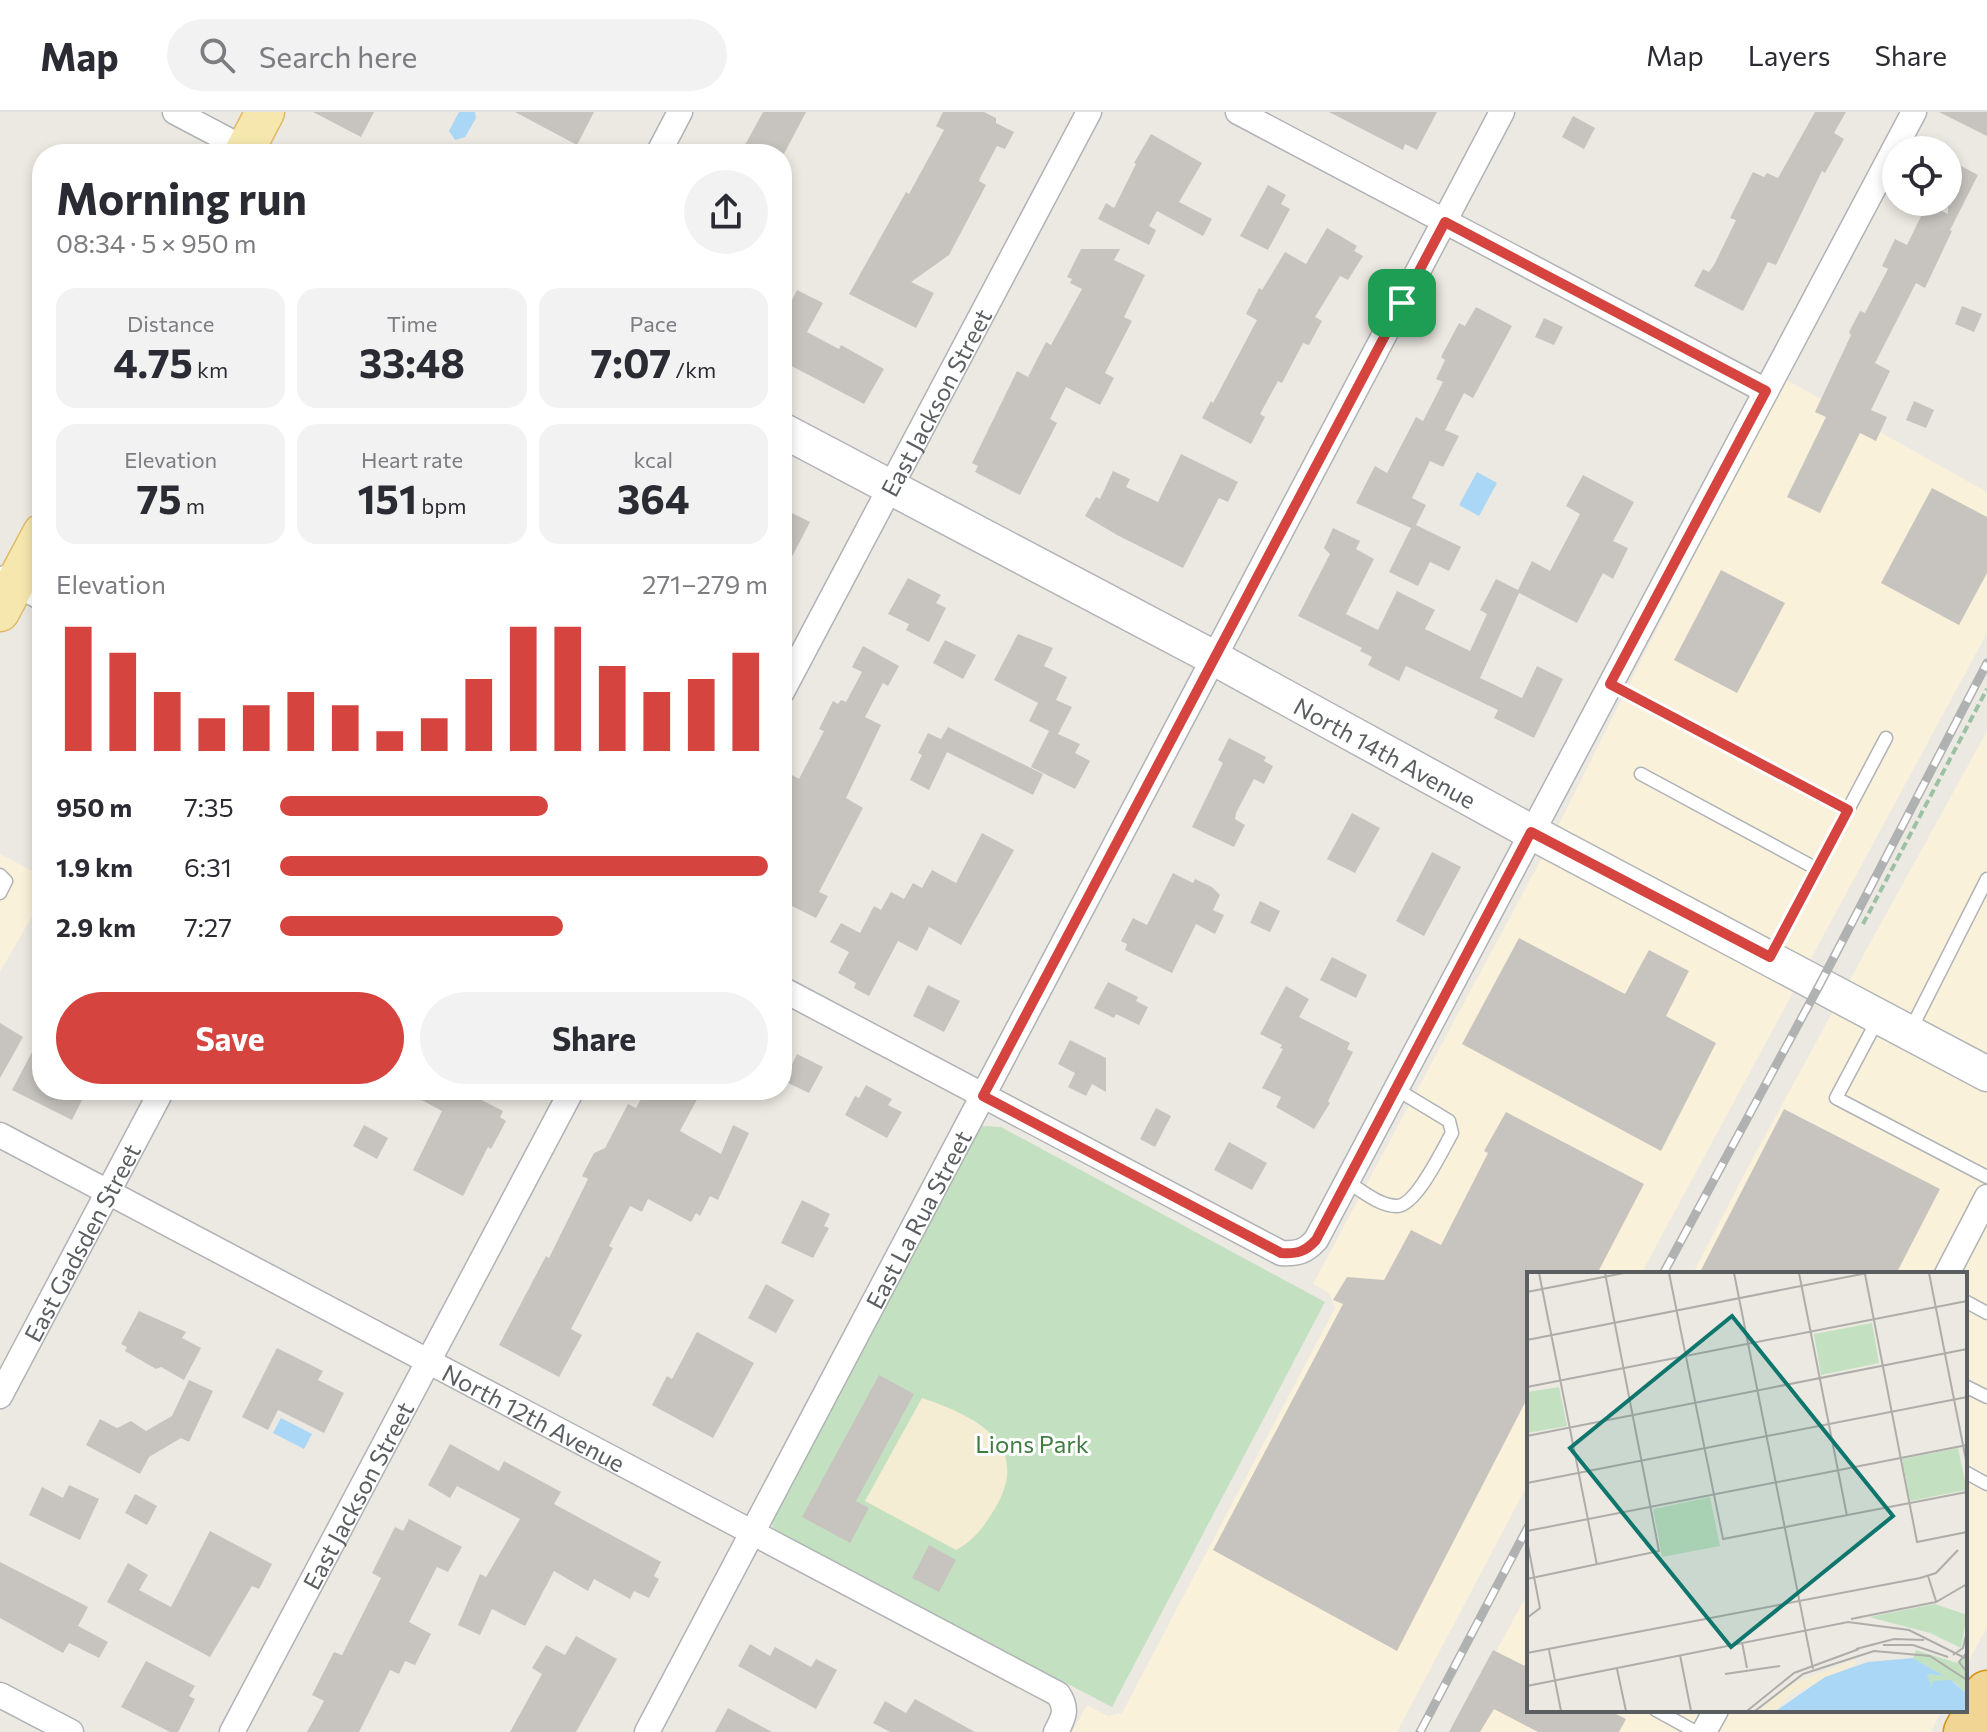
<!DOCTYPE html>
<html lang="en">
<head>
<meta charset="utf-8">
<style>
  body { margin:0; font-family:Commissioner,sans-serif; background:#f2f2f3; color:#2b2b33; height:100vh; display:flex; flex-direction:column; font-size:30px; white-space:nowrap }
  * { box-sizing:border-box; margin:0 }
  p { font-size:26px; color:#7c7c81 }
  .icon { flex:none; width:44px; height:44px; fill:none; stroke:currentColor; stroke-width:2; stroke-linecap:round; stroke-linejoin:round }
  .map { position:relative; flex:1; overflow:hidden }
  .details { position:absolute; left:32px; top:32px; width:760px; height:956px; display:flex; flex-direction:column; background:#fff; border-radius:32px; box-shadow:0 4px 12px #0003 }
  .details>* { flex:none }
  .fabs { position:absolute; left:1882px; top:24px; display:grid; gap:16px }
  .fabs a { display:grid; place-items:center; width:80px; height:80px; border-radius:50%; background:#fff; box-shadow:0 4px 12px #0003; font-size:40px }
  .pin { position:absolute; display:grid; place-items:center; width:68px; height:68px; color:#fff; margin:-34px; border-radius:16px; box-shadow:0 4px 12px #0006 }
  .round { display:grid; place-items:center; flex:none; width:84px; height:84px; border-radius:42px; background:#f2f2f3 }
  .overview { display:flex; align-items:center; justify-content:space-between; height:136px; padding:0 24px }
  h1 { font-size:44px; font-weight:700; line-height:60px }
  .metrics { display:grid; grid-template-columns:repeat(3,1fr); gap:12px; height:136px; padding:8px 24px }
  .metrics div { display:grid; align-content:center; border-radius:20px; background:#f2f2f3; text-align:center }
  .metrics b { font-size:40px; font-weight:700 }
  .metrics small { font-size:22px; font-weight:400 }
  .metrics p { font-size:22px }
  .chart { height:224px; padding:16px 24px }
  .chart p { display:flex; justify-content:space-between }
  .chart svg { width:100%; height:144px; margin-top:8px; stroke:#d5443f; stroke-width:6 }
  .button { display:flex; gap:16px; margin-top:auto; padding:16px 24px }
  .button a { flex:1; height:92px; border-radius:48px; background:#d5443f; color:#fff; font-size:32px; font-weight:700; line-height:92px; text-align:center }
  .button a+a { background:#f2f2f3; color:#2b2b33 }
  ul { padding:0 24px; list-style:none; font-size:26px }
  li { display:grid; grid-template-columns:128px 96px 1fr; align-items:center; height:60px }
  li i { height:20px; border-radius:10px; background:#d5443f }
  header { display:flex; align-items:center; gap:48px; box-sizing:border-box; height:112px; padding:0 40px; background:#fff; border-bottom:2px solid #e1e1e2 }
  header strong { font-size:38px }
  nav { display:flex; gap:44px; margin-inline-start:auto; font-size:28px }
  .search { width:560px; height:72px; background:#f2f2f3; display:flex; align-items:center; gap:20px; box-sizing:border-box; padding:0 28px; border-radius:44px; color:#7c7c81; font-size:30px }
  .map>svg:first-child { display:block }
  .commercial { fill:#f9f1da }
  .green { fill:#c3e1c1 }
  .sand { fill:#f5ecd4 }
  .water { fill:#a9d7f5 }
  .building { fill:#c7c4bf }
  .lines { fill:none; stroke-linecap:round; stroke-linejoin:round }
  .lane-casing { stroke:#b0b3b6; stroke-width:15 }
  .street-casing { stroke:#b0b3b6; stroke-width:27 }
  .secondary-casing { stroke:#b2b5b8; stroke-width:37 }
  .primary-casing { stroke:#e1b966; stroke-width:41 }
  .highway-casing { stroke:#d59219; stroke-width:47 }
  .path { stroke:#9cc1a4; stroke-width:4; stroke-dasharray:8 4; stroke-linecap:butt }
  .lane { stroke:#fff; stroke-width:12 }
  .street { stroke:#fff; stroke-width:24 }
  .secondary { stroke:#fff; stroke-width:34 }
  .primary { stroke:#f5e7ae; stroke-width:38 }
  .highway { stroke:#f0d594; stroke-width:44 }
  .rail-casing { stroke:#b0b1b1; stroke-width:9 }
  .rail { stroke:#fff; stroke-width:6; stroke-dasharray:18; stroke-linecap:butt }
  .route-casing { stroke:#fff; stroke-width:16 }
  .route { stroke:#d5443f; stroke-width:10 }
  .labels { text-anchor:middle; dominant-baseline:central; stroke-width:6; stroke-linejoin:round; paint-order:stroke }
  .street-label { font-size:24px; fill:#5b5e61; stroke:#fff }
  .park-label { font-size:24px; fill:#3d7d3e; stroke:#fff }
  .inset-road { fill:none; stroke:#aeadaa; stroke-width:2 }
  .view { fill:#0f766e; fill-opacity:0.15; stroke:#0f766e; stroke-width:4 }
  .inset-edge { fill:none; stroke:#5b5e61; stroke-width:4 }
</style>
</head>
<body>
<header>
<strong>Map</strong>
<div class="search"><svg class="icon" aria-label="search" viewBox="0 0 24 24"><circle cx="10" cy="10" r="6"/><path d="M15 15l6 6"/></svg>Search here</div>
<nav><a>Map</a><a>Layers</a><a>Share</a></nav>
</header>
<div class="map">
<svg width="1987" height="1620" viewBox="0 0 1987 1620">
  <rect width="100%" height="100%" fill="#ece9e2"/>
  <!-- commercial -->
  <g class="commercial">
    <polygon points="1787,268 1987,380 1987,521 1808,852 1555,720 1702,428"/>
    <polygon points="1987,619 1987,950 1847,873"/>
    <polygon points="1545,740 1797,873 1641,1162 1529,1162 1529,1370 1397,1620 1072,1620 1087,1593 1108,1604 1122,1601 1335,1196 1329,1181 1313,1172"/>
    <polygon points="0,742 42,764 42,787 0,860"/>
    <polygon points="1836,894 1987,976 1987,1515 1965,1556 1965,1162 1693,1162 1748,1055"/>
    <polygon points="1529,1479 1529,1598 1942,1598 1931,1620 1452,1620"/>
  </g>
  <!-- green -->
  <polygon class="green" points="983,1014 1001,1015 1325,1190 1112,1595 783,1424 772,1415 774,1403 976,1020"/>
  <!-- sand -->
  <path class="sand" d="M922,1286C976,1304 1034,1333 994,1398C983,1416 974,1428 956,1438L865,1389Z"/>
  <!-- water -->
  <g class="water">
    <polygon points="459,0 475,0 476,6 465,25 455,28 449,19"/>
    <polygon points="1477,360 1497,371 1479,404 1459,393"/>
    <polygon points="281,1306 312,1322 304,1337 273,1321"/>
  </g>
  <!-- building -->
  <g class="building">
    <polygon points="313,0 374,0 361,25"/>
    <polygon points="515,0 594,0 577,33"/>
    <polygon points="763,0 806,0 784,42 740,42"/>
    <polygon points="943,0 984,0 996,6 996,11 1014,20 1005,37 997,34 980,66 979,69 986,73 949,143 911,170 934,181 916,216 849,182 906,80 909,82 944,18 936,14"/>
    <polygon points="1329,0 1437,0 1417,38 1405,32 1403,38"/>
    <polygon points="1815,0 1846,0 1834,21 1844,27 1825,61 1822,59 1776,153 1768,150 1743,199 1694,174 1703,157 1709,160 1714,153 1736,108 1730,106 1753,60 1764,65 1767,61 1778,66"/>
    <polygon points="1939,0 1987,0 1987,24"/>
    <polygon points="1573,4 1595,16 1584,37 1562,25"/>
    <polygon points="1151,22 1202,51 1179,90 1212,107 1203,124 1157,99 1149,114 1156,118 1149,133 1098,107 1106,91 1114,96 1136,52 1134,51"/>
    <polygon points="1948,47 1978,63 1950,118 1952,119 1925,176 1916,171 1875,251 1890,259 1871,298 1887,305 1876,329 1860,321 1820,401 1787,385 1826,305 1815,300 1851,223 1849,220 1860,199 1865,201 1888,157 1882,154 1895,127 1907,133 1927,92 1948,102"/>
    <polygon points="1268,73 1286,83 1281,92 1290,97 1268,138 1240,124"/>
    <polygon points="1327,116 1357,134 1354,139 1363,144 1348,168 1340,164 1315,205 1322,209 1309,233 1303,231 1282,271 1278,269 1260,302 1265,305 1251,332 1202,306 1211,289 1213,291 1257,208 1246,202 1259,176 1262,178 1285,140 1306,152"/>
    <polygon points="1081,137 1120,137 1114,148 1145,163 1124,205 1132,209 1105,261 1114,266 1100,293 1066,275 1050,307 1057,311 1020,383 975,360 978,354 972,351 1017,259 1028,265 1046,230 1051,233 1082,177 1070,171 1072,167 1067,165"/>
    <polygon points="797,178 823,191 807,220 839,237 841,233 884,257 864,292 782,249 782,186 791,190"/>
    <polygon points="1962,194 1982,202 1974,220 1955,212"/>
    <polygon points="1476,195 1512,214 1473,286 1464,281 1445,318 1459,324 1443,355 1430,349 1412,386 1426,393 1416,413 1461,435 1449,459 1430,450 1418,474 1389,460 1411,416 1356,391 1375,354 1387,361 1416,305 1423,309 1443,270 1436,267 1445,248 1441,245 1459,211 1465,214"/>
    <polygon points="1544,206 1563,215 1554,233 1535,225"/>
    <polygon points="1914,289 1934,298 1926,316 1906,308"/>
    <polygon points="1181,342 1238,370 1228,390 1219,386 1183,456 1117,423 1085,404 1096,385 1100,387 1113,359 1130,367 1126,375 1158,390"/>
    <polygon points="1583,363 1634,390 1613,429 1628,436 1613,467 1603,461 1577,511 1519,481 1480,566 1522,586 1537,554 1563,567 1534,626 1494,606 1498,598 1406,554 1399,569 1368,553 1372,545 1360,539 1362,536 1298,504 1330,442 1324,436 1333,416 1360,429 1356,437 1374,447 1346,502 1378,518 1397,479 1435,498 1425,517 1470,539 1487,502 1480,498 1496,467 1518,478 1532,449 1550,459 1580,402 1566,394"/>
    <polygon points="1932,376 1987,405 1987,461 1959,513 1881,471"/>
    <polygon points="782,396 810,410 782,464"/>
    <polygon points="1721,458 1785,491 1737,581 1674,548"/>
    <polygon points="908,466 941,483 936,491 946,496 929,530 906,518 909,512 888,502"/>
    <polygon points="1018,522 1053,536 1044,554 1067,565 1056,588 1072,595 1058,622 1080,632 1075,641 1090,649 1075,677 1031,655 1049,619 1029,609 1038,591 994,568"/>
    <polygon points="945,528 976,543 963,567 933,551"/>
    <polygon points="863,534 899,554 888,574 883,571 865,605 881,613 846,686 863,696 819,780 828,784 816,806 782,789 782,682 792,663 799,667 824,619 819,617 833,589 838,592 841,588 846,590 862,560 852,555"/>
    <polygon points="948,615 1043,662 1033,683 947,640 929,678 910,668 922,643 918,641 928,621 941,627"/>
    <polygon points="1229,626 1266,645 1264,649 1273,654 1264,672 1254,667 1236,701 1235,707 1245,713 1234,735 1192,715 1223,651 1218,648"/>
    <polygon points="1352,701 1380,716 1355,761 1327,747"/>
    <polygon points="982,721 1014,738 961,833 929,815 917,839 898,829 869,884 854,876 856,871 838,861 849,840 830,830 841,811 860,821 874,794 881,798 891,780 904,787 913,771 922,776 932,758 956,771"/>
    <polygon points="1432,740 1461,755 1424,824 1396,809"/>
    <polygon points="1173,761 1193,771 1195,767 1212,775 1220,783 1213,798 1224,803 1215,822 1196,812 1172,861 1125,838 1127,832 1121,829 1133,806 1147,813"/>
    <polygon points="1260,789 1280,799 1270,820 1250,811"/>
    <polygon points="1519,826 1625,882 1649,838 1689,859 1666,904 1716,931 1661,1039 1462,932"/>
    <polygon points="1332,845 1367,863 1356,886 1320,868"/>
    <polygon points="1108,870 1138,885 1136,889 1148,895 1139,913 1116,902 1114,906 1094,896"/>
    <polygon points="928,873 960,889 944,920 913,904"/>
    <polygon points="1286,874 1309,887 1299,905 1350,931 1347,937 1353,940 1328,989 1330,991 1314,1017 1276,995 1281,985 1262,976 1283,937 1280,936 1282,933 1260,922"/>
    <polygon points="0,911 23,925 0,966"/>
    <polygon points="42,921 42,978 87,978 72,1008 12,978"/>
    <polygon points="1070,928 1106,946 1106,980 1092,972 1086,984 1068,975 1075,961 1058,952"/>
    <polygon points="797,942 823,955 809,981 784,969"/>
    <polygon points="866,973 892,987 888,993 902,1000 887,1026 845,1003 855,984 859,986"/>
    <polygon points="403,978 462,978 503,999 500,1005 506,1009 491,1037 488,1035 463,1084 413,1058 442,999"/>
    <polygon points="646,978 702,978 680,1019 721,1042 733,1013 749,1021 718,1088 710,1084 700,1104 696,1101 691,1110 648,1087 642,1100 630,1094 609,1134 613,1136 571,1217 582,1223 559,1265 499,1233 546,1144 549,1146 588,1067 582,1064 594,1041 605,1036 628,992 636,996"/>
    <polygon points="1156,996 1171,1004 1155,1035 1140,1027"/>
    <polygon points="1784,997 1940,1077 1896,1162 1699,1162"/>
    <polygon points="1506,1000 1644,1072 1597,1162 1529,1162 1529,1283 1397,1539 1213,1438 1343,1192 1333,1188 1347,1165 1384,1168 1411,1118 1441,1133 1488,1041 1484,1039"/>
    <polygon points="364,1013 388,1026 377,1047 353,1034"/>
    <polygon points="1229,1030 1267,1051 1252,1078 1214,1058"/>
    <polygon points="802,1088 830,1102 824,1114 829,1116 813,1146 781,1131"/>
    <polygon points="766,1172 794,1188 776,1221 748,1206"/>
    <polygon points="139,1199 186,1220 182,1226 201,1236 184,1268 161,1255 156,1257 125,1239 127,1235 121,1232"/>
    <polygon points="697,1220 754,1251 713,1326 652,1293 667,1264 672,1267"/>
    <polygon points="277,1236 323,1259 318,1268 344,1281 324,1321 278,1298 268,1318 242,1305"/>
    <polygon points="879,1263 914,1282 856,1389 869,1396 850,1431 802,1405"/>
    <polygon points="189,1268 213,1279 189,1330 181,1326 149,1345 140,1362 86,1333 100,1307 117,1316 131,1309 146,1319 172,1304"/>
    <polygon points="450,1332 499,1359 504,1349 561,1380 554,1392 661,1450 654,1464 659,1467 649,1486 634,1479 630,1487 594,1467 588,1479 554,1459 525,1514 492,1497 480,1523 458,1513 480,1462 486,1465 520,1407 457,1374 450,1386 428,1373"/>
    <polygon points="69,1373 99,1387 80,1428 29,1403 42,1375 63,1386"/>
    <polygon points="135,1382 157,1394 147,1413 125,1401"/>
    <polygon points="409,1407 462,1435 448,1460 437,1455 409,1510 431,1522 415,1553 405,1549 399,1562 390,1558 359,1620 307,1620 324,1589 312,1583 334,1540 342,1543 375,1478 381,1466 372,1461 395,1415 403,1419"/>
    <polygon points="210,1419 272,1452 259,1477 252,1474 210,1545 107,1490 128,1451 148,1463 139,1478 171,1495"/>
    <polygon points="929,1433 956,1448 939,1480 912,1466"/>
    <polygon points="0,1450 88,1495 78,1514 108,1530 99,1546 69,1531 63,1541 0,1506"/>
    <polygon points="576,1524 617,1547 576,1620 510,1620 542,1562 532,1556 546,1533 565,1543"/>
    <polygon points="750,1532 770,1544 775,1535 811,1555 816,1547 837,1558 816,1597 738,1554"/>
    <polygon points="1493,1538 1529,1556 1529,1598 1608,1598 1626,1607 1619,1620 1538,1620 1494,1597 1480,1620 1449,1620"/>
    <polygon points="146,1549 195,1574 189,1584 195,1587 178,1620 170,1620 121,1595"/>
    <polygon points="915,1587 975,1620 890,1620 873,1611 885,1589 906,1601"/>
    <polygon points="728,1596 772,1620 715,1620"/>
  </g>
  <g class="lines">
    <!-- lane casing -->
    <g class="lane-casing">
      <g id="lane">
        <polyline points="1610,572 1848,698"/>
        <polyline points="1641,662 1817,757"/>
        <polyline points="0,763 6,769 0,781"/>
        <polyline points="1770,845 1886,626"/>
        <polyline points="1878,907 1836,986 1987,1065"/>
        <polyline points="1911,917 1987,767"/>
        <path d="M1346,1069C1361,1078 1379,1094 1397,1094C1416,1094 1443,1037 1452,1021L1449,1009L1396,977"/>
        <polyline points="1965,1189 1987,1201"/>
        <polyline points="1965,1274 1987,1285"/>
        <polyline points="1965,1360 1987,1372"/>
        <polyline points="1656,1598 1696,1620"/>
      </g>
    </g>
    <!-- street casing -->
    <g class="street-casing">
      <g id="street">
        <polyline points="175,0 245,37"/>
        <polyline points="1238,0 1766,279"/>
        <polyline points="658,42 680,0"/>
        <polyline points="5,466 42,486"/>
        <path id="s1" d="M782,580L1089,0"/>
        <path d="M782,877L1281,1141C1297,1142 1305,1140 1316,1128L1914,0"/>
        <path id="s2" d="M0,1023L1058,1582C1068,1597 1064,1605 1056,1620"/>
        <polyline points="1947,1162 1987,1085"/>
        <path id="s3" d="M0,1284L162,978"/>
        <polyline points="0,1583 71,1620"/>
        <path id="s4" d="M232,1620L572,978"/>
        <path id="s5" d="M647,1620L1502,0"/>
        <polyline points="1704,1620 1716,1598"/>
      </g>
    </g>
    <!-- secondary casing -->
    <g class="secondary-casing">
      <g id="secondary">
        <path id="s6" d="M782,318L1214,546L1531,720L1987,962"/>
      </g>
    </g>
    <!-- primary casing -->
    <g class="primary-casing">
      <g id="primary">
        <polyline points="243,42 265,0"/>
        <polyline points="0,500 42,421"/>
      </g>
    </g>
    <!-- highway casing -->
    <g class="highway-casing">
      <polyline id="highway" points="1966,1620 1987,1581"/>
    </g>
    <!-- path -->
    <polyline class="path" points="1863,812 1987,577"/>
    <!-- lane -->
    <use href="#lane" class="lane"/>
    <!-- street -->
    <use href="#street" class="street"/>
    <!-- secondary -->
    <use href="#secondary" class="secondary"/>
    <!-- primary -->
    <use href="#primary" class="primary"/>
    <!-- highway -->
    <use href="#highway" class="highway"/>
    <!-- rail casing -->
    <g class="rail-casing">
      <g id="rail">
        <polyline points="1663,1162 1820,872 1987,551"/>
        <polyline points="1420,1620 1529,1413"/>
      </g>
    </g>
    <!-- rail -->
    <use href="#rail" class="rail"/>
  </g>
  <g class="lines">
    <!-- route casing -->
    <g class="route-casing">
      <path id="route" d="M1445,110L1766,279L1610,572L1848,698L1770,845L1531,720L1316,1128C1305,1140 1297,1142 1281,1141L983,984Z"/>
    </g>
    <!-- route -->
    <use href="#route" class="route"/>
  </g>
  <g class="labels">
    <!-- street labels -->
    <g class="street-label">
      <text stroke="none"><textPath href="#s1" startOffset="328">East Jackson Street</textPath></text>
      <text stroke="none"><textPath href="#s6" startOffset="684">North 14th Avenue</textPath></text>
      <text stroke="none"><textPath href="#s5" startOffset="580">East La Rua Street</textPath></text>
      <text stroke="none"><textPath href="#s3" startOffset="174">East Gadsden Street</textPath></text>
      <text stroke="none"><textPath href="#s2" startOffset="604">North 12th Avenue</textPath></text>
      <text stroke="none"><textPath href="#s4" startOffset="268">East Jackson Street</textPath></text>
    </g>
    <!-- park labels -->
    <g class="park-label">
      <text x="1032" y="1331">Lions Park</text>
    </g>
  </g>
  <!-- overview -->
  <g transform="translate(1527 1160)">
    <rect width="440" height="440" fill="#ece9e2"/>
    <path d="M345,51L352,91L294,103L287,62ZM32,115L40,154L0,161V120ZM431,176L440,218L383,229L375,187ZM183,225L193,274L135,285L126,237ZM408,332L440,343L434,376L403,361L342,345ZM389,378L430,391L440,382V422L426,409L405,415L400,402L416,404L386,386Z" fill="#c3e1c1"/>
    <path d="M329,387V392L262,424L248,439H232L264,412Z" fill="#f5ecd4"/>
    <path d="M386,386L417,404L400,402L405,415L406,409L424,408L440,422V439H249L298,405L341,390Z" fill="#a9d7f5"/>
    <path class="inset-road" d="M12,1L70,293M142,1L196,267L440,220M207,1L286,397M272,1L320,244M402,1L440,193M338,2L390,270L440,260M0,20L97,1M0,68L340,1M0,115L440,29M0,164L440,77M0,211L440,125M0,259L440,173M0,268L13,336L0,346M401,304L409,329M0,307L132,279L78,1M324,347L409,330L440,312M215,370L220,396M356,373H386L421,385M329,377L367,367L397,368M22,378L34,439M440,380L432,390L440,400M0,381L393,306L409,301L431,278M153,383L164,439M426,383L436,376L440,359M90,397L99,439M198,402L253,394M0,414L321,350L382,358L440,387M180,439H212M220,439L267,401L332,377M228,439L276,402L347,379L403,384L440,408"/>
    <path class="view" d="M205,44L366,244L204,375L43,176Z"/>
    <rect width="440" height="440" class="inset-edge"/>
  </g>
</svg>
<div class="fabs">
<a><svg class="icon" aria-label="locate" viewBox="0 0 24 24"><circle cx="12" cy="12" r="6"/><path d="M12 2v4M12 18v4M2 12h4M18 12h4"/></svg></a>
</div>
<div class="pin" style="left:1402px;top:191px;background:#1e9e55"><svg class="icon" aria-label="arrive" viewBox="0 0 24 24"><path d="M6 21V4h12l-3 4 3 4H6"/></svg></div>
<section class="details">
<div class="overview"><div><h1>Morning run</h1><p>08:34 · 5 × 950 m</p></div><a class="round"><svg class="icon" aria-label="share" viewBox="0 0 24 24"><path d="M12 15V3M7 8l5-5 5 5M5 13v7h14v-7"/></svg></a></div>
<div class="metrics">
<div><p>Distance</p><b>4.75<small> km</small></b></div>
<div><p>Time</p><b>33:48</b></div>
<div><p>Pace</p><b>7:07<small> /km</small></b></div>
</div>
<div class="metrics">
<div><p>Elevation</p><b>75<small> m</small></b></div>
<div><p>Heart rate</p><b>151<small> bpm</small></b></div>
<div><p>kcal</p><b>364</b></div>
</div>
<div class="chart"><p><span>Elevation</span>271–279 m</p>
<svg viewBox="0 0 160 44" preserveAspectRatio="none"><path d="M5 44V6M15 44V14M25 44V26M35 44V34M45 44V30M55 44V26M65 44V30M75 44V38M85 44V34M95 44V22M105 44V6M115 44V6M125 44V18M135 44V26M145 44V22M155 44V14"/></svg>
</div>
<ul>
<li><b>950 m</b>7:35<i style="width:55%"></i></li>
<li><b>1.9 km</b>6:31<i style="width:100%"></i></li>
<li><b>2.9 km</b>7:27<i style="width:58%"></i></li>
</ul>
<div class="button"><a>Save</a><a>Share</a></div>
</section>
</div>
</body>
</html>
